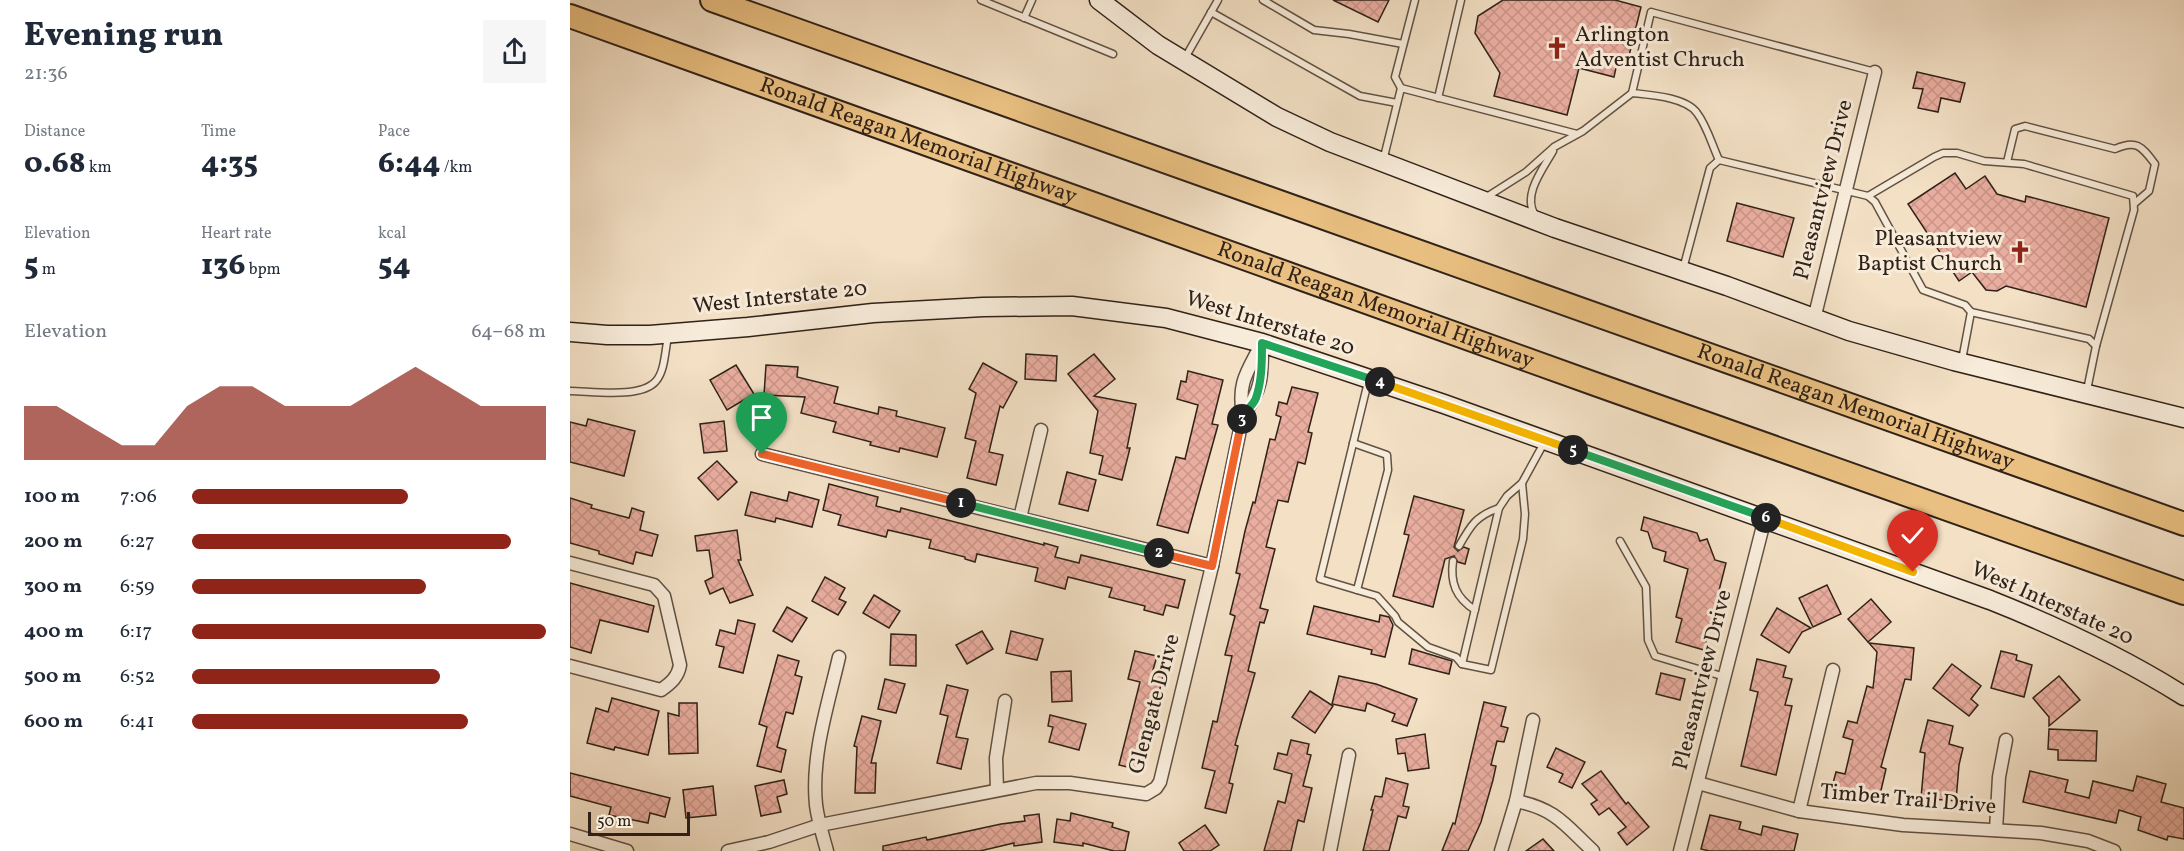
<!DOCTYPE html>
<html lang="en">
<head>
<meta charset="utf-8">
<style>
  body { margin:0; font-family:Vollkorn,serif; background:#f6f6f7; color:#1f2937; height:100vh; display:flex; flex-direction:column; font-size:22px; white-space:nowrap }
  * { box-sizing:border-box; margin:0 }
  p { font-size:20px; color:#747a83 }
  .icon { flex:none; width:33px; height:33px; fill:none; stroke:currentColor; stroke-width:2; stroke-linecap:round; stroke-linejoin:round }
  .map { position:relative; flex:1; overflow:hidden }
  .panel { display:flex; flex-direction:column; background:#fff; width:570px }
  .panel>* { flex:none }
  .scale { position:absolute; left:18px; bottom:15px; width:102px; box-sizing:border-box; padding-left:6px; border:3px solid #302218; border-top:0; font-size:16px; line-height:21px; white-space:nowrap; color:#302218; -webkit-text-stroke:4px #f7ebd9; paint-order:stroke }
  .pin { position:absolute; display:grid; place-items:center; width:51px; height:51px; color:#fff; margin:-62px -26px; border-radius:50% 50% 50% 0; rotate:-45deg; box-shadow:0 0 6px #0007 }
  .pin .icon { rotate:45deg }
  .km { position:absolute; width:30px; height:30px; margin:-15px; border-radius:50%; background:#222; color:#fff; font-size:16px; line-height:30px; text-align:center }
  .round { display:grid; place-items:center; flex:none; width:63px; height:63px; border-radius:0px; background:#f6f6f7 }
  .summary { display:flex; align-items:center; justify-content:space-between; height:102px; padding:0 24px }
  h1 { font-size:33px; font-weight:800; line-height:45px }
  .metrics { display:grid; grid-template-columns:repeat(3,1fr); gap:9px; height:102px; padding:6px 24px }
  .metrics div { display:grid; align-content:center }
  .metrics b { font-size:30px; font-weight:800 }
  .metrics small { font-size:16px; font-weight:400 }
  .metrics p { font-size:16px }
  .chart { height:168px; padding:12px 24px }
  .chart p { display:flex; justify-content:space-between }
  .chart svg { width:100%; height:108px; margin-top:6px; fill:#8f2418; opacity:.7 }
  ul { padding:0 24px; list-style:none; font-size:20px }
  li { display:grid; grid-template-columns:96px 72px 1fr; align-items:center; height:45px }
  li i { height:15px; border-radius:8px; background:#8f2418 }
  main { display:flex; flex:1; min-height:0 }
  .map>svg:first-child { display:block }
  .building { fill:url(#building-cross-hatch); stroke:#302218; stroke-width:1.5 }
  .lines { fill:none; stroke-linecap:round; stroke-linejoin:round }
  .lane-casing { stroke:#615243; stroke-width:9 }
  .street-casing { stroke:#615243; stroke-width:15 }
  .secondary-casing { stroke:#302218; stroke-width:21 }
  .highway-casing { stroke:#302218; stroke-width:26 }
  .lane { stroke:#f7ebd9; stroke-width:6 }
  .street { stroke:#f7ebd9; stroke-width:12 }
  .secondary { stroke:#f7ebd9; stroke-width:18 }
  .highway { stroke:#eac082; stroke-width:22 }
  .split-1-casing { stroke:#fff; stroke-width:12 }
  .split-2-casing { stroke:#fff; stroke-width:12 }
  .split-3-casing { stroke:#fff; stroke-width:12 }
  .split-4-casing { stroke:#fff; stroke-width:12 }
  .split-5-casing { stroke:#fff; stroke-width:12 }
  .split-6-casing { stroke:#fff; stroke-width:12 }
  .split-7-casing { stroke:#fff; stroke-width:12 }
  .split-1 { stroke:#f0652b; stroke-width:8 }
  .split-2 { stroke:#22a559; stroke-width:8 }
  .split-3 { stroke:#f0652b; stroke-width:8 }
  .split-4 { stroke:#22a559; stroke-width:8 }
  .split-5 { stroke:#f5b400; stroke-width:8 }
  .split-6 { stroke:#22a559; stroke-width:8 }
  .split-7 { stroke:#f5b400; stroke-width:8 }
  .labels { text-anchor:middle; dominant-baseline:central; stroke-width:6; stroke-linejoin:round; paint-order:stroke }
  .poi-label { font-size:22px; fill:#302218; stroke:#f7ebd9; text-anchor:start }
  .street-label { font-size:22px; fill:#302218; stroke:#f7ebd9 }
</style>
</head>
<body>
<main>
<section class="panel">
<div class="summary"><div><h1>Evening run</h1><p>21:36</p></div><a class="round"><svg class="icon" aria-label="share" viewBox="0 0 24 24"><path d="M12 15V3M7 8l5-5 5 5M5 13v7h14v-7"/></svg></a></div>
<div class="metrics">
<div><p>Distance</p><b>0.68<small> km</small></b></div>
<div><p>Time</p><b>4:35</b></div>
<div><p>Pace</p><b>6:44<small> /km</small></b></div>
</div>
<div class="metrics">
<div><p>Elevation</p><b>5<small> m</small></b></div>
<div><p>Heart rate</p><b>136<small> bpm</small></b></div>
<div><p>kcal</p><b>54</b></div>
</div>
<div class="chart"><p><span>Elevation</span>64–68 m</p>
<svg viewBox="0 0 160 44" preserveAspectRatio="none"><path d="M0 44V22L10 22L20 30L30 38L40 38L50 22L60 14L70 14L80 22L90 22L100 22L110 14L120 6L130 14L140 22L150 22L160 22V44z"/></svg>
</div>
<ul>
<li><b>100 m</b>7:06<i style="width:61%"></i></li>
<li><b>200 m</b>6:27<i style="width:90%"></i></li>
<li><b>300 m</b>6:59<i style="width:66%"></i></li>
<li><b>400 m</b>6:17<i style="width:100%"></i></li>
<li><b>500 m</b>6:52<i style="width:70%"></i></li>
<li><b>600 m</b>6:41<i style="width:78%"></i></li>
</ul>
</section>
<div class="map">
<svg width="1614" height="851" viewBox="0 0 1614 851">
  <defs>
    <pattern id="building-cross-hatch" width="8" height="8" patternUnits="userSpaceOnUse" patternTransform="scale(1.5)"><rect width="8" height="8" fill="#eaaea0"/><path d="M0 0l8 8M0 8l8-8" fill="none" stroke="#c99589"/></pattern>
  </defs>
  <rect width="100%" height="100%" fill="#f3e0c5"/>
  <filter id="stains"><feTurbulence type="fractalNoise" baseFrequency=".00333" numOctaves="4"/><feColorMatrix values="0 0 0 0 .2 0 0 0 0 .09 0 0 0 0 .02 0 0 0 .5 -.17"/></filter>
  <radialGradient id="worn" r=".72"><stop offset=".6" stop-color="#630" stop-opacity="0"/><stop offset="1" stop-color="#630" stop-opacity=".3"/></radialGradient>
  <!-- building -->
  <g class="building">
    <polygon points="763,0 819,0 808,22"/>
    <polygon points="933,0 1045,0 1071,7 1057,64 1047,63 1044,77 1009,68 997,115 924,96 930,73 905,33 908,16"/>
    <polygon points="1347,72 1395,83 1390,102 1371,98 1368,112 1348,108 1353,89 1343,88"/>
    <polygon points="1385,173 1396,189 1415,176 1427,194 1455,202 1456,196 1539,218 1516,307 1436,286 1427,291 1416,290 1402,272 1389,281 1338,204"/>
    <polygon points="1167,203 1224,218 1213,257 1157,241"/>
    <polygon points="456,354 487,356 486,381 455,379"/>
    <polygon points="524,354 545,379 524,396 566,404 557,448 560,448 552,480 529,474 533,456 520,453 528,411 498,374"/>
    <polygon points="413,363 447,382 433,408 430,406 419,452 433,455 426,485 397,478 406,441 395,438 406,393 399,389"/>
    <polygon points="166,365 184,394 157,410 140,380"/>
    <polygon points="196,365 228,367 227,377 268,387 264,403 308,414 309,407 327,411 326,416 375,428 367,457 330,448 329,452 300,445 301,442 263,432 266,422 231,413 235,397 194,395"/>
    <polygon points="618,371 653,380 642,424 648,425 618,533 587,525 606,457 615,459 628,405 607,399 611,381 616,382"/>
    <polygon points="722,387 748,393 738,432 742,433 735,464 728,462 718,502 708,500 696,547 705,549 690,608 698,610 694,623 690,622 678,671 685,673 665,745 668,746 659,783 663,784 656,813 635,808 645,771 632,768 643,721 647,722 662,656 655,655 665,616 660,614 670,574 666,573 675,531 683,502 685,503 700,439 705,440 711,417 706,415 709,402 717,404"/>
    <polygon points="18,419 65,431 54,476 0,462 0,422 16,426"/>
    <polygon points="154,421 157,451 134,453 130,424"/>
    <polygon points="147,461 167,482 148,500 128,478"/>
    <polygon points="497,472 526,480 518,511 489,504"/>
    <polygon points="259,484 308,497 306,506 330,512 331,508 474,545 474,543 488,547 485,557 509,563 511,555 615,580 608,608 596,605 593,615 574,610 575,606 539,597 542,588 498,577 495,589 465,581 468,568 407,554 405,562 395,559 395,557 359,548 361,540 318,530 316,537 268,525 271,515 253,510"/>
    <polygon points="181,492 217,501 219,492 249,500 242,527 206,518 205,522 175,515"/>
    <polygon points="844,496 894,510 884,547 888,551 894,547 899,549 895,564 888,562 884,556 875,559 863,607 823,596 839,535 834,534"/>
    <polygon points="0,498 22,505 21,508 59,518 62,508 74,512 70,530 88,535 82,556 66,552 63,564 29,554 29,551 0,543"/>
    <polygon points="1074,517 1127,533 1130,541 1137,539 1145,560 1156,563 1134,650 1106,642 1112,619 1106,617 1118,569 1094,561 1096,552 1083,548 1078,532 1071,530"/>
    <polygon points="167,530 171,560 168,560 183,595 160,603 153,588 140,594 135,581 143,577 139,550 127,551 125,536"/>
    <polygon points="255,577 275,588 269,599 276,602 268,615 242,601"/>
    <polygon points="0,583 84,606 78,632 30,620 21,653 0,647"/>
    <polygon points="1257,585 1271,614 1243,627 1229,598"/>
    <polygon points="304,595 330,611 319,628 293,613"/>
    <polygon points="1301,599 1321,622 1298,642 1278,619"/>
    <polygon points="744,606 809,622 810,615 819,617 823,625 815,657 801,654 802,650 737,634"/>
    <polygon points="217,607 237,618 222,642 203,631"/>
    <polygon points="1207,608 1241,628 1232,632 1219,653 1191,635"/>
    <polygon points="168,620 185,624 173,673 149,667 154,647 146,645 150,630 165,634"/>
    <polygon points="412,631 423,649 397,664 386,645"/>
    <polygon points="441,631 473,639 467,660 436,653"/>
    <polygon points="321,634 346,635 346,666 320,665"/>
    <polygon points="1299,643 1344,648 1341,680 1335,679 1311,767 1316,769 1309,799 1262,787 1266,772 1275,774 1280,753 1283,740 1273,737 1278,721 1287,723 1297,686 1303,688 1307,652"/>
    <polygon points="842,649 882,661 879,674 839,664"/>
    <polygon points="565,651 587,656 583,670 594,672 570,770 549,765 570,682 558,679"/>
    <polygon points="1431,651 1447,655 1446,660 1462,665 1454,697 1421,688"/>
    <polygon points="208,655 229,661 225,675 232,677 223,714 216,712 207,747 216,750 211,772 187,766 197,727 189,724"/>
    <polygon points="1187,659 1216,666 1213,677 1222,679 1215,705 1222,706 1206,775 1171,766 1188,692 1180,690"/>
    <polygon points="1382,664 1411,686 1401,699 1408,705 1399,716 1363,688"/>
    <polygon points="501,671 502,701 482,702 481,672"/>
    <polygon points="1091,673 1115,679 1110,700 1086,694"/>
    <polygon points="769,676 806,684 847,699 837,726 822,721 825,714 797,703 795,711 762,704"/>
    <polygon points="1489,676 1510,700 1479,726 1479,717 1463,698"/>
    <polygon points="315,679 335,684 326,713 308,709"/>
    <polygon points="377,685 398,690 386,737 398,739 391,769 367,763 378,716 370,714"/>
    <polygon points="740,691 763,706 745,733 722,717"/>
    <polygon points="42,698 89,711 78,755 45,747 44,750 17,743 26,708 38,712"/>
    <polygon points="914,702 936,707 931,726 938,728 934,742 927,741 921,765 926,766 923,780 911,822 898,851 872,851 883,823 885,824"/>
    <polygon points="109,703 127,703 128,753 99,754 98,713 109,716"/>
    <polygon points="480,715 516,724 509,750 479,742 483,727 478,726"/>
    <polygon points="292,716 311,721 301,763 306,763 305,793 285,793 287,747 284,746"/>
    <polygon points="1358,720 1383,726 1379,744 1393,748 1389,765 1386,801 1351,798 1355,753 1350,752"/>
    <polygon points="1479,729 1527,731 1526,761 1488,760 1488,750 1478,749"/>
    <polygon points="855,734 859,768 838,771 835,753 828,754 826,739"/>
    <polygon points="721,740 739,744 737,754 741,755 733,786 742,788 734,822 728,820 721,851 694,851 708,801 715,803 722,774 704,769 708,753 717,755"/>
    <polygon points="986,748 1015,762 1002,788 989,782 993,774 977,767"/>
    <polygon points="1031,771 1056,804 1058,802 1079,827 1057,845 1048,833 1056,827 1039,808 1029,815 1021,804 1027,800 1012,784"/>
    <polygon points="1460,771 1498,780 1495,792 1519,798 1523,781 1563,791 1567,776 1596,784 1591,802 1614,808 1614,839 1598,836 1597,840 1568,830 1571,817 1549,810 1546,823 1453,802"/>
    <polygon points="0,773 100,798 95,817 80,813 78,823 39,815 41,807 0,796"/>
    <polygon points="816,778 838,784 833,806 839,807 836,818 828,816 819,851 793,851 803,810 801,810 805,796 812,797"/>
    <polygon points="214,780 217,794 207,797 211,812 191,816 185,786"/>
    <polygon points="143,786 146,815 116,818 113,790"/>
    <polygon points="501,813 543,823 542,827 559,832 555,851 544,851 513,843 513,846 484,842 487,819 500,821"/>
    <polygon points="469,814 472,842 444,846 444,843 410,851 313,851 313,846 356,837 357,840 431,824 455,821 454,816"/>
    <polygon points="1140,815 1171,822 1169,829 1191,835 1193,826 1228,834 1224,851 1139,851 1131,849"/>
    <polygon points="635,825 649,845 640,851 614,851 609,843"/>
    <polygon points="973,839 984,851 956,851"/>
  </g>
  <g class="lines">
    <!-- lane casing -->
    <g class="lane-casing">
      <g id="lane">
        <polyline points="411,0 543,54"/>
        <polyline points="693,0 744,30 779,34 833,44"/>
        <polyline points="641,12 790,96 827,103"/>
        <polyline points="454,18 462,0"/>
        <polyline points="615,58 648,0"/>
        <polyline points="831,88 825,77 845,0"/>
        <path d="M1062,93C1080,95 1116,97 1127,113C1137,126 1142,145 1149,160"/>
        <polyline points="868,98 891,0"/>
        <polyline points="813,161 831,88 1007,134"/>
        <path d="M1437,162L1445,129L1455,126L1545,149C1567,139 1572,147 1585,164L1579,191L1565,203"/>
        <polyline points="1298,196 1364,157 1373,153 1387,153 1414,161 1454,164 1563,196 1564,210 1526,346"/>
        <polyline points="915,198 956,172 984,147 1013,131 1062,93 1081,12 1305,72"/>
        <path d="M965,215C952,195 973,169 983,151"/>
        <polyline points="1113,269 1140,168 1149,160 1298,196 1305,202 1353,290 1395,305 1401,312 1392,360"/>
        <polyline points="1401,312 1519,339 1526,346 1517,390"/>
        <polyline points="798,382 750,579 807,596 825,616 828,622 858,647 886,657 892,664 921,670 953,539 955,514 952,483"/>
        <path d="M0,391C21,391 71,399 86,381C95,371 95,350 98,337"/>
        <polyline points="783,443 817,455 818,470 787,590"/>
        <polyline points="1050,541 1076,587 1078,640 1085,656 1155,677"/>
        <path d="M889,546C901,525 906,516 929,508"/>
        <path d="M883,561C880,583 886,598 905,610"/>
        <polyline points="892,664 929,508 937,496 952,483 975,441"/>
      </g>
    </g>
    <!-- street casing -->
    <g class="street-casing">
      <g id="street">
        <polyline points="1244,319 1305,72"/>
        <path d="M673,415C692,391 692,375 692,346"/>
        <polyline points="192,454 642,566"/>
        <polyline points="450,518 471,430"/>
        <path d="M0,563L84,585L94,596L110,665C108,677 101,683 91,690L0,666"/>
        <polyline points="1128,783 1229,811 1333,825 1471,833 1518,841 1544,851"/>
        <polyline points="427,790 426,758 435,701"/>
        <path d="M946,801C986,809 995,825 1023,851"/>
        <polyline points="1229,811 1263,670"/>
        <polyline points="1426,830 1429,777 1436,740"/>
        <polyline points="0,834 57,851"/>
        <path d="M158,851L199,842L250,825L466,783H500L576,794L586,788L590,782L642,566L673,415C667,382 678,371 692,343"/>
        <path d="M257,851C253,836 248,821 246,805C241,755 258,705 269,657"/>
        <polyline points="760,851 779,755"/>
        <polyline points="931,851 946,801 963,720"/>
        <polyline points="1110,851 1195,518"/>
      </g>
    </g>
    <!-- secondary casing -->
    <g class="secondary-casing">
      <g id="secondary">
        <polyline points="529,0 588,45 707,117 760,142 985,228 1157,286 1279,331 1384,361 1614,418"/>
        <path d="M0,332L37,335H80L178,327L303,313L413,307L502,306L596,318L692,343L874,404L1420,600C1488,627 1552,657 1614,696"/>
      </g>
    </g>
    <!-- highway casing -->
    <g class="highway-casing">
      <g id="highway">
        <path id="s1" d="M142,0L1614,524"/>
        <path id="s2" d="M0,16L1025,384L1614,593"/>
      </g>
    </g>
    <!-- lane -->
    <use href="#lane" class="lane"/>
    <!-- street -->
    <use href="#street" class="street"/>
    <!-- secondary -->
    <use href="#secondary" class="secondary"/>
    <!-- highway -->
    <use href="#highway" class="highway"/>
  </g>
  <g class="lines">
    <!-- split-1 casing -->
    <g class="split-1-casing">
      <polyline id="split-1" points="192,454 391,503"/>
    </g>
    <!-- split-2 casing -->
    <g class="split-2-casing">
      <polyline id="split-2" points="391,503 589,553"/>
    </g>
    <!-- split-3 casing -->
    <g class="split-3-casing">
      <polyline id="split-3" points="589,553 642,566 672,419"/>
    </g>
    <!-- split-4 casing -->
    <g class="split-4-casing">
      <path id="split-4" d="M672,419C675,410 683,406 686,398C692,380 692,362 692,343L810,382"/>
    </g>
    <!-- split-5 casing -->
    <g class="split-5-casing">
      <polyline id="split-5" points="810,382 1003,450"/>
    </g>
    <!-- split-6 casing -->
    <g class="split-6-casing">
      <polyline id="split-6" points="1003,450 1196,518"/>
    </g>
    <!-- split-7 casing -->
    <g class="split-7-casing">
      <polyline id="split-7" points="1196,518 1343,572"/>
    </g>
    <!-- split-1 -->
    <use href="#split-1" class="split-1"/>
    <!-- split-2 -->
    <use href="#split-2" class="split-2"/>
    <!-- split-3 -->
    <use href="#split-3" class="split-3"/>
    <!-- split-4 -->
    <use href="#split-4" class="split-4"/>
    <!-- split-5 -->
    <use href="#split-5" class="split-5"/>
    <!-- split-6 -->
    <use href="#split-6" class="split-6"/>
    <!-- split-7 -->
    <use href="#split-7" class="split-7"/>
  </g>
  <!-- icons -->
  <defs>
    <g id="church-bare" transform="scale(1.8)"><path d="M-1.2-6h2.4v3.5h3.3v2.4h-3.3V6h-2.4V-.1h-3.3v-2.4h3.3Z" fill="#8f2418" stroke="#f7ebd9" stroke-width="2.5" paint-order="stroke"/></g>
  </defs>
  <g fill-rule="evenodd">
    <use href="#church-bare" x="987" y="48"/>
    <use href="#church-bare" x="1450" y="252"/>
  </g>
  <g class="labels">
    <!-- poi labels -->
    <g class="poi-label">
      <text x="1005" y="35">Arlington<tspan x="1005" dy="25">Adventist Chruch</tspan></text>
      <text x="1432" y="239" text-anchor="end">Pleasantview<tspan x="1432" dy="25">Baptist Church</tspan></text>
    </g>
    <!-- street labels -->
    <g class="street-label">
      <text stroke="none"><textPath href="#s2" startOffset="370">Ronald Reagan Memorial Highway</textPath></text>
      <text transform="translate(1254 190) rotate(-76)">Pleasantview Drive</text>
      <text transform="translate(210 298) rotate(-6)">West Interstate 20</text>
      <text stroke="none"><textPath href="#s2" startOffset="856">Ronald Reagan Memorial Highway</textPath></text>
      <text transform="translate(700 324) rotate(17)">West Interstate 20</text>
      <text stroke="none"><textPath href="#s1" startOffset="1214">Ronald Reagan Memorial Highway</textPath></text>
      <text transform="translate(1482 604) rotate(24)">West Interstate 20</text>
      <text transform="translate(1133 680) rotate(-76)">Pleasantview Drive</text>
      <text transform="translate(585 704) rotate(-75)">Glengate Drive</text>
      <text transform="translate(1338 800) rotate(5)">Timber Trail Drive</text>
    </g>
  </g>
  <rect width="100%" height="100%" filter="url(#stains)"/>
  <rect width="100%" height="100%" fill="url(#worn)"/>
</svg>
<div class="scale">50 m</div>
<div class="pin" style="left:192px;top:454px;background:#1e9e55"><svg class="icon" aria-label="arrive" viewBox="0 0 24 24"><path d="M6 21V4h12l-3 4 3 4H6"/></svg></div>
<div class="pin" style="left:1343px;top:572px;background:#d93025"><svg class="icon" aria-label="check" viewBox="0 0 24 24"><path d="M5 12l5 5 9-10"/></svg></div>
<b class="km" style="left:391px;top:503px">1</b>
<b class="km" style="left:589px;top:553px">2</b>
<b class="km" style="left:672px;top:419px">3</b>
<b class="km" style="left:810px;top:382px">4</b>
<b class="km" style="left:1003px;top:450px">5</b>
<b class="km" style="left:1196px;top:518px">6</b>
</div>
</main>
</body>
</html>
